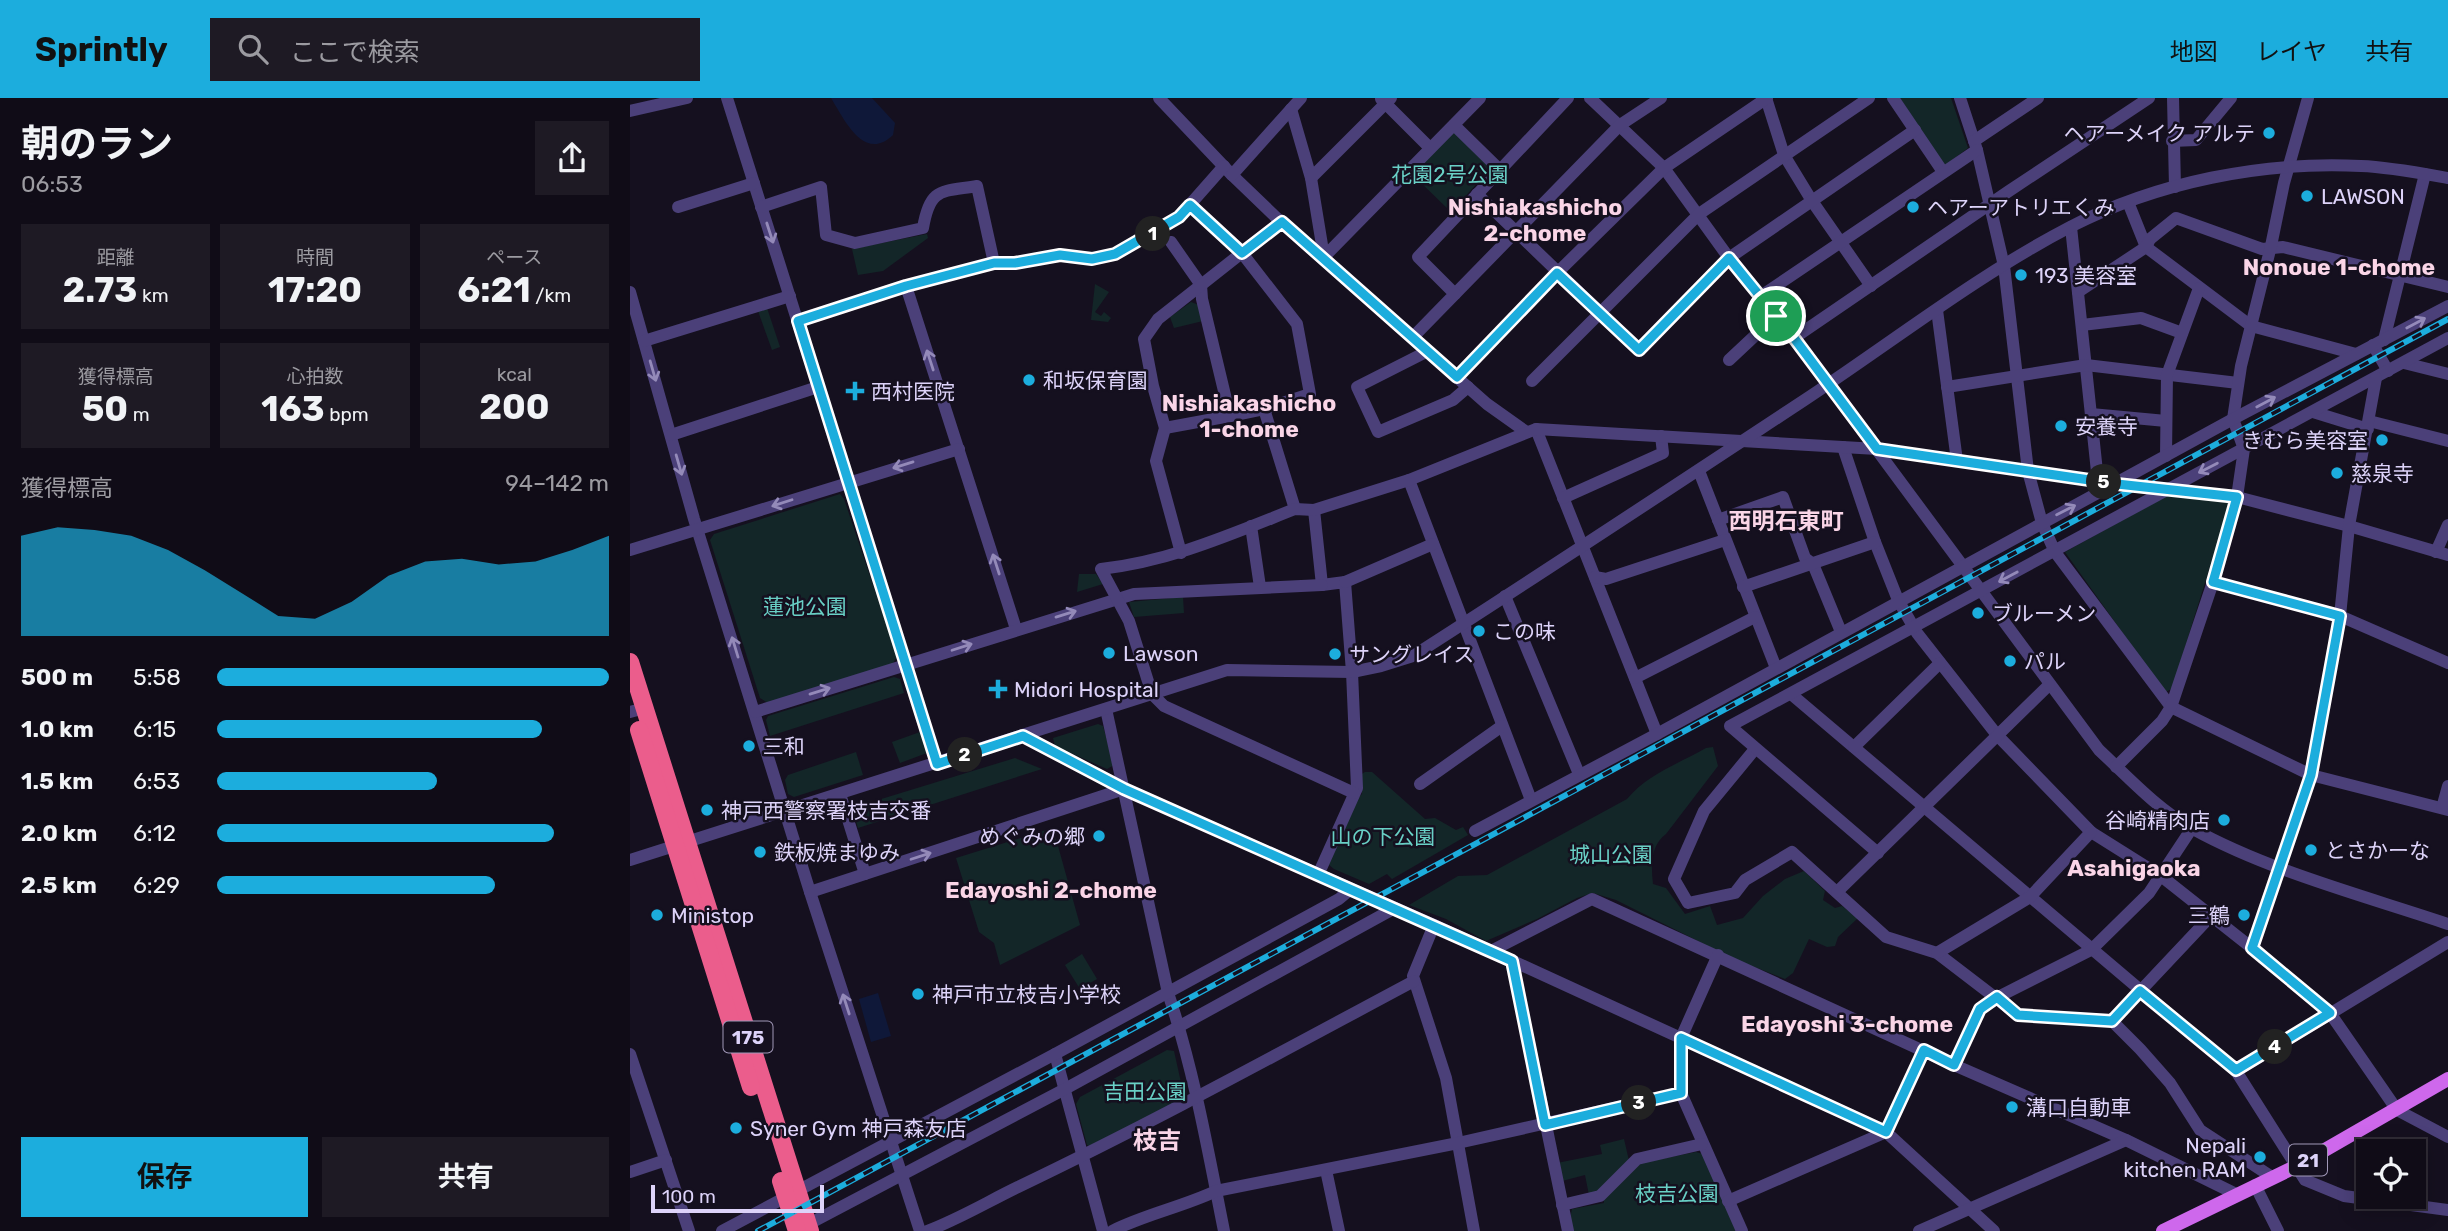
<!DOCTYPE html>
<html lang="ja">
<head>
<meta charset="utf-8">
<style>
  body { margin:0; font-family:Rubik,"Noto Sans JP",sans-serif; background:#1e1a24; color:#f1f3f6; height:100vh; display:flex; flex-direction:column; font-size:26px; white-space:nowrap }
  * { box-sizing:border-box; margin:0 }
  p { font-size:23px; color:#9c9ba1 }
  .icon { flex:none; width:38px; height:38px; fill:none; stroke:currentColor; stroke-width:2; stroke-linecap:round; stroke-linejoin:round }
  .map { position:relative; flex:1; overflow:hidden }
  .details { display:flex; flex-direction:column; background:#100c17; width:630px }
  .details>* { flex:none }
  .tools { position:absolute; left:1726px; top:1041px; display:grid; gap:14px }
  .tools a { display:grid; place-items:center; width:70px; height:70px; border-radius:0px; background:#100c17; box-shadow:0 4px 18px #0003,0 0 0 2px #302c36; font-size:35px }
  .scale { position:absolute; left:21px; bottom:18px; width:173px; box-sizing:border-box; padding-left:7px; border:4px solid #ddd3f9; border-top:0; font-size:19px; line-height:24px; white-space:nowrap; color:#ddd3f9; -webkit-text-stroke:5px #15101f; paint-order:stroke }
  .pin { position:absolute; display:grid; place-items:center; width:60px; height:60px; color:#fff; margin:-30px; border:4px solid #fff; border-radius:50%; box-shadow:0 2px 7px #0007 }
  .km { position:absolute; width:35px; height:35px; margin:-18px; border-radius:50%; background:#222; color:#fff; font-size:19px; line-height:35px; text-align:center }
  .round { display:grid; place-items:center; flex:none; width:74px; height:74px; border-radius:0px; background:#1e1a24 }
  .overview { display:flex; align-items:center; justify-content:space-between; height:119px; padding:0 21px }
  h1 { font-size:38px; font-weight:700; line-height:52px }
  .stats { display:grid; grid-template-columns:repeat(3,1fr); gap:10px; height:119px; padding:7px 21px }
  .stats div { display:grid; align-content:center; border-radius:0px; background:#1e1a24; text-align:center }
  .stats b { font-size:35px; font-weight:700 }
  .stats small { font-size:19px; font-weight:400 }
  .stats p { font-size:19px }
  .chart { height:196px; padding:14px 21px }
  .chart p { display:flex; justify-content:space-between }
  .chart svg { width:100%; height:126px; margin-top:7px; fill:#1caddd; opacity:.7 }
  .button { display:flex; gap:14px; margin-top:auto; padding:14px 21px }
  .button a { flex:1; height:80px; border-radius:0px; background:#1caddd; color:#111; font-size:28px; font-weight:700; line-height:80px; text-align:center }
  .button a+a { background:#1e1a24; color:#f1f3f6 }
  ul { padding:0 21px; list-style:none; font-size:23px }
  li { display:grid; grid-template-columns:112px 84px 1fr; align-items:center; height:52px }
  li i { height:18px; border-radius:9px; background:#1caddd }
  header { display:flex; align-items:center; gap:42px; box-sizing:border-box; height:98px; padding:0 35px; background:#1caddd; color:#111 }
  header strong { font-size:33px }
  nav { display:flex; gap:38px; margin-inline-start:auto; font-size:24px }
  .search { width:490px; height:63px; background:#1e1a24; display:flex; align-items:center; gap:18px; box-sizing:border-box; padding:0 24px; border-radius:0px; color:#9c9ba1; font-size:26px }
  main { display:flex; flex:1; min-height:0 }
  .map>svg:first-child { display:block }
  .green { fill:#132628 }
  .water { fill:#0f1839 }
  .lines { fill:none; stroke-linecap:round; stroke-linejoin:round }
  .minor { stroke:#4b4079; stroke-width:12 }
  .major { stroke:#ce68ec; stroke-width:14 }
  .highway { stroke:#eb5d8c; stroke-width:18 }
  .rail-casing { stroke:#1caddd; stroke-width:6 }
  .rail { stroke:#15101f; stroke-width:3.5; stroke-dasharray:10; stroke-linecap:butt }
  .oneway { stroke:#948ab9 }
  .route-casing { stroke:#fff; stroke-width:14 }
  .route { stroke:#1caddd; stroke-width:9 }
  .poi-dot { fill:#1caddd; stroke:#15101f; stroke-width:2.5 }
  .labels { text-anchor:middle; dominant-baseline:central; stroke-width:5; stroke-linejoin:round; paint-order:stroke }
  .shield { fill:#15101f; stroke:#a198b8; stroke-width:2 }
  .shield-label { font-size:19px; font-weight:bold; fill:#ddd3f9 }
  .poi-label { font-size:21px; fill:#ddd3f9; stroke:#15101f; text-anchor:start }
  .park-label { font-size:21px; fill:#69d0c6; stroke:#15101f }
  .neighbourhood-label { font-size:23px; font-weight:bold; fill:#fad5e7; stroke:#15101f }
  .quarter-label { font-size:24px; font-weight:bold; fill:#fad5e7; stroke:#15101f }
</style>
</head>
<body>
<header>
<strong>Sprintly</strong>
<div class="search"><svg class="icon" aria-label="search" viewBox="0 0 24 24"><circle cx="10" cy="10" r="6"/><path d="M15 15l6 6"/></svg>ここで検索</div>
<nav><a>地図</a><a>レイヤ</a><a>共有</a></nav>
</header>
<main>
<section class="details">
<div class="overview"><div><h1>朝のラン</h1><p>06:53</p></div><a class="round"><svg class="icon" aria-label="share" viewBox="0 0 24 24"><path d="M12 15V3M7 8l5-5 5 5M5 13v7h14v-7"/></svg></a></div>
<div class="stats">
<div><p>距離</p><b>2.73<small> km</small></b></div>
<div><p>時間</p><b>17:20</b></div>
<div><p>ペース</p><b>6:21<small> /km</small></b></div>
</div>
<div class="stats">
<div><p>獲得標高</p><b>50<small> m</small></b></div>
<div><p>心拍数</p><b>163<small> bpm</small></b></div>
<div><p>kcal</p><b>200</b></div>
</div>
<div class="chart"><p><span>獲得標高</span>94–142 m</p>
<svg viewBox="0 0 160 44" preserveAspectRatio="none"><path d="M0 44V9L10 6L20 7L30 9L40 14L50 21L60 29L70 37L80 38L90 32L100 23L110 18L120 17L130 19L140 18L150 14L160 9V44z"/></svg>
</div>
<ul>
<li><b>500 m</b>5:58<i style="width:100%"></i></li>
<li><b>1.0 km</b>6:15<i style="width:83%"></i></li>
<li><b>1.5 km</b>6:53<i style="width:56%"></i></li>
<li><b>2.0 km</b>6:12<i style="width:86%"></i></li>
<li><b>2.5 km</b>6:29<i style="width:71%"></i></li>
</ul>
<div class="button"><a>保存</a><a>共有</a></div>
</section>
<div class="map">
<svg width="1818" height="1133" viewBox="0 0 1818 1133">
  <rect width="100%" height="100%" fill="#15101f"/>
  <!-- green -->
  <g class="green">
    <polygon points="1270,0 1321,0 1338,50 1314,68"/>
    <polygon points="824,34 861,70 821,114 782,76"/>
    <polygon points="297,136 298,140 253,173 228,177 222,151"/>
    <polygon points="465,186 479,194 465,214 471,218 474,214 481,220 478,224 461,222"/>
    <polygon points="561,204 569,207 573,223 544,230 540,219"/>
    <polygon points="137,210 150,249 142,252 128,213"/>
    <polygon points="210,396 214,401 267,558 262,567 138,605 130,600 80,442 84,436"/>
    <polygon points="1538,397 1600,404 1542,591 1535,594 1435,454"/>
    <polygon points="449,476 466,476 473,486 447,494"/>
    <polygon points="553,499 554,515 504,519 499,504"/>
    <polygon points="264,579 270,581 274,595 140,638 136,622 138,618"/>
    <polygon points="468,626 473,628 484,667 477,671 425,648 423,640"/>
    <polygon points="290,634 297,655 270,665 262,644"/>
    <path d="M1083,649L1088,668L1036,736C1020,748 1021,768 1023,786L1036,790L1055,816L1080,808L1087,827L1113,820L1133,798L1155,781L1174,773L1195,793L1193,802L1205,810L1212,808L1228,820L1208,839L1205,848L1197,849L1179,841L1163,875L1155,881L1104,861L986,802L963,795L947,800L907,821L856,843L816,821L779,807L828,778L857,777L997,701C1018,676 1048,666 1076,650Z"/>
    <polygon points="226,654 233,677 164,699 158,696 155,682 158,677"/>
    <polygon points="385,660 412,671 228,730 222,710"/>
    <polygon points="735,674 742,674 795,721 805,720 826,732 833,729 838,737 762,781 757,776 739,786 704,771 698,766 726,702 732,696 730,677"/>
    <polygon points="423,730 450,827 370,867 364,845 349,834 326,760"/>
    <polygon points="452,856 467,881 450,891 435,867"/>
    <polygon points="537,952 544,953 554,998 552,1002 463,1050 457,1047 446,1006 450,999"/>
    <polygon points="994,1041 1000,1067 1066,1054 1073,1056 1106,1133 942,1133 940,1121 942,1111 974,1105 973,1095 959,1097 955,1077 932,1083 927,1065 972,1056 970,1047"/>
  </g>
  <!-- water -->
  <g class="water">
    <path d="M201,0H242L265,25L263,37C234,65 214,21 201,0Z"/>
    <polygon points="248,895 261,938 241,944 229,901"/>
  </g>
  <g class="lines">
    <!-- minor -->
    <g class="minor">
      <polyline points="97,0 307,665"/>
      <polyline points="529,0 602,77 651,124 857,306 895,333"/>
      <path d="M960,0L1034,70L1099,160L1164,240L1469,652C1498,679 1527,711 1563,731C1639,773 1735,798 1818,826"/>
      <polyline points="1136,0 1154,57 1182,103 1241,188"/>
      <polyline points="1263,0 1313,74"/>
      <polyline points="1330,0 1347,52 1374,168 1398,373 1412,425 1425,454 1541,609 1681,677 1818,712"/>
      <polyline points="1543,0 1545,89"/>
      <polyline points="751,1 800,50"/>
      <polyline points="661,11 681,80 694,159"/>
      <polyline points="0,13 57,0"/>
      <polyline points="824,27 869,71"/>
      <polyline points="1344,43 1408,0"/>
      <polyline points="1542,43 1566,42 1601,0"/>
      <polyline points="602,77 671,0"/>
      <polyline points="681,80 761,0"/>
      <polyline points="847,96 1009,252 1099,160 1285,32"/>
      <polyline points="1498,104 1516,149 1621,228 1726,256"/>
      <polyline points="48,109 124,85"/>
      <path d="M131,109L191,89L196,137L225,145L293,130C300,89 311,94 347,88L364,165"/>
      <polyline points="1441,129 1468,383"/>
      <polyline points="541,144 571,187 572,201 600,318 634,311 680,296 667,226 612,155 560,107"/>
      <polyline points="694,159 850,0"/>
      <polyline points="276,188 386,531"/>
      <polyline points="0,194 64,421 180,794 290,1133"/>
      <polyline points="1448,194 1516,149 1520,141 1546,120 1632,151 1653,149 1818,189"/>
      <polyline points="825,196 990,27 1031,0"/>
      <polyline points="1131,198 1347,52"/>
      <polyline points="1307,212 1327,363"/>
      <polyline points="168,223 276,188 364,165 385,165 430,157 462,161 485,156 549,119 594,68"/>
      <polyline points="1452,227 1511,220 1552,235"/>
      <polyline points="783,239 825,196 788,159 938,0"/>
      <polyline points="1164,240 1379,93 1519,0"/>
      <polyline points="1754,242 1795,76"/>
      <polyline points="14,243 160,198"/>
      <polyline points="1743,247 1758,273"/>
      <polyline points="798,253 727,289 748,334 823,302 838,289"/>
      <polyline points="1099,262 1146,218"/>
      <polyline points="1774,265 1818,276"/>
      <polyline points="827,279 927,175 1034,70 1137,0"/>
      <polyline points="902,283 1069,116 1239,0"/>
      <polyline points="1317,289 1456,267 1608,285"/>
      <polyline points="634,311 665,411"/>
      <polyline points="1683,314 1738,331"/>
      <polyline points="1461,316 1536,323"/>
      <polyline points="1739,323 1818,343"/>
      <polyline points="535,330 600,318"/>
      <polyline points="906,331 1027,636"/>
      <polyline points="41,337 188,289"/>
      <polyline points="1213,349 1245,444 1268,502 1287,535 1367,637 1461,734 1531,778 1622,850 1700,915 1767,1012 1818,1039"/>
      <polyline points="1536,358 1537,277 1569,190"/>
      <polyline points="1069,373 1146,570"/>
      <polyline points="779,382 901,702"/>
      <polyline points="933,400 1033,355 1031,338"/>
      <polyline points="684,412 692,487 715,484 722,574 727,690 688,777"/>
      <polyline points="1088,422 1153,399 1175,460 1183,466 1211,534"/>
      <polyline points="621,428 630,489"/>
      <polyline points="0,452 329,351"/>
      <polyline points="1806,454 1818,427"/>
      <polyline points="551,455 526,363 535,330 523,288 514,241 528,221 651,124"/>
      <polyline points="965,479 976,481 1095,442"/>
      <polyline points="715,484 803,446"/>
      <polyline points="1583,484 1710,518 1818,565"/>
      <polyline points="1113,489 1245,444"/>
      <polyline points="875,498 949,676"/>
      <polyline points="1005,580 1125,519"/>
      <polyline points="1161,596 1606,973 1675,1082 1714,1098 1818,1112"/>
      <path d="M476,611L538,895C564,972 578,1053 594,1133"/>
      <polyline points="0,614 15,610"/>
      <polyline points="125,614 504,496 692,487"/>
      <polyline points="393,638 494,691 804,827 1256,1034 1364,1133"/>
      <polyline points="1224,649 1310,565"/>
      <polyline points="1125,651 1074,713 1044,781 1058,805 1105,795 1115,782 1162,754 1256,839 1307,855 1388,917 1482,923 1510,951 1540,985 1570,1032 1642,1079"/>
      <polyline points="1486,669 1532,623 1541,609 1583,484 1607,399 1614,351 1603,321 1611,268 1641,148 1654,85 1678,0"/>
      <polyline points="790,686 872,628"/>
      <path d="M724,695L534,608L522,596L499,523L471,471C541,463 599,437 665,411L684,412L779,382L906,331L1247,351L1487,386L1607,399L1719,428L1818,457"/>
      <polyline points="210,696 235,776"/>
      <polyline points="1812,710 1818,688"/>
      <polyline points="845,733 1027,636 1603,321 1818,208"/>
      <polyline points="1248,755 1100,628 1818,240"/>
      <path d="M0,762L597,572L722,574L751,568L783,558C914,474 1044,388 1173,303C1261,245 1346,178 1440,129C1527,84 1633,63 1731,68C1759,69 1790,75 1818,80"/>
      <polyline points="180,794 494,691"/>
      <polyline points="1207,794 1419,587"/>
      <polyline points="804,827 783,878 816,980 844,1133"/>
      <polyline points="1622,850 1681,677 1710,518 1719,428 1746,280"/>
      <polyline points="861,853 962,801 1324,967 1496,1042 1608,1097"/>
      <polyline points="1307,855 1400,799 1461,734"/>
      <polyline points="1088,857 1051,940 1051,995 1112,1133"/>
      <polyline points="882,863 938,1133"/>
      <polyline points="1482,923 1580,819"/>
      <polyline points="0,956 59,1133"/>
      <polyline points="425,956 473,1133"/>
      <polyline points="1324,967 1350,911 1368,899 1461,852 1519,795 1562,730"/>
      <polyline points="1606,973 1818,844"/>
      <polyline points="696,1072 709,1133"/>
      <polyline points="0,1074 36,1062"/>
      <polyline points="1625,1087 1648,1133"/>
      <polyline points="1098,1103 1256,1034 1294,952"/>
      <polyline points="932,1107 970,1098 1007,1061 1072,1046"/>
      <polyline points="171,1130 435,991 765,810"/>
      <polyline points="92,1133 425,956 709,801 721,791"/>
      <path d="M297,1133C329,1121 357,1104 388,1089C522,1025 653,953 784,883"/>
      <path d="M482,1133C516,1116 552,1109 586,1093L828,1045L1051,995"/>
      <polyline points="1289,1133 1496,1042"/>
    </g>
    <!-- major -->
    <polyline class="major" points="1533,1133 1667,1068 1818,981"/>
    <!-- highway -->
    <g class="highway">
      <polyline points="0,564 180,1133"/>
      <polyline points="9,632 121,989"/>
      <polyline points="151,1083 167,1133"/>
    </g>
    <!-- rail casing -->
    <g class="rail-casing">
      <polyline id="rail" points="128,1133 1818,221"/>
    </g>
    <!-- rail -->
    <use href="#rail" class="rail"/>
  </g>
  <!-- one-way arrows -->
  <defs><path id="oneway-shaft" d="M-6 0H5M1.5-3L5.5 0L1.5 3" fill="none" stroke-width="1.6" stroke-linecap="round" stroke-linejoin="round" transform="scale(1.75)"/></defs>
  <g class="oneway">
    <use href="#oneway-shaft" transform="translate(140 135) rotate(72)"/>
    <use href="#oneway-shaft" transform="translate(1786 225) rotate(-28)"/>
    <use href="#oneway-shaft" transform="translate(300 262) rotate(-108)"/>
    <use href="#oneway-shaft" transform="translate(23 273) rotate(74)"/>
    <use href="#oneway-shaft" transform="translate(1636 304) rotate(-28)"/>
    <use href="#oneway-shaft" transform="translate(49 367) rotate(74)"/>
    <use href="#oneway-shaft" transform="translate(273 367) rotate(163)"/>
    <use href="#oneway-shaft" transform="translate(1578 370) rotate(153)"/>
    <use href="#oneway-shaft" transform="translate(152 405) rotate(162)"/>
    <use href="#oneway-shaft" transform="translate(1436 412) rotate(-27)"/>
    <use href="#oneway-shaft" transform="translate(366 466) rotate(-108)"/>
    <use href="#oneway-shaft" transform="translate(1378 479) rotate(152)"/>
    <use href="#oneway-shaft" transform="translate(436 516) rotate(-17)"/>
    <use href="#oneway-shaft" transform="translate(105 549) rotate(-107)"/>
    <use href="#oneway-shaft" transform="translate(332 549) rotate(-18)"/>
    <use href="#oneway-shaft" transform="translate(190 593) rotate(-17)"/>
    <use href="#oneway-shaft" transform="translate(291 758) rotate(-18)"/>
    <use href="#oneway-shaft" transform="translate(216 906) rotate(-108)"/>
  </g>
  <g class="lines">
    <!-- route casing -->
    <g class="route-casing">
      <polygon id="route" points="560,107 612,155 652,124 827,279 927,175 1009,252 1099,160 1164,240 1247,351 1487,386 1607,399 1583,484 1710,518 1681,677 1622,850 1700,915 1606,972 1510,893 1482,923 1388,917 1367,899 1350,911 1324,967 1294,952 1256,1034 1051,940 1051,995 915,1027 882,863 494,691 393,638 307,666 168,223 276,188 364,165 385,165 430,157 462,161 485,156 549,119"/>
    </g>
    <!-- route -->
    <use href="#route" class="route"/>
  </g>
  <!-- markers -->
  <g class="poi-dot">
    <circle cx="1639" cy="35" r="7"/>
    <circle cx="1677" cy="98" r="7"/>
    <circle cx="1283" cy="109" r="7"/>
    <circle cx="1391" cy="177" r="7"/>
    <circle cx="399" cy="282" r="7"/>
    <path d="M221.5 282.5h7v7h7v7h-7v7h-7v-7h-7v-7h7z"/>
    <circle cx="1431" cy="328" r="7"/>
    <circle cx="1752" cy="342" r="7"/>
    <circle cx="1707" cy="375" r="7"/>
    <circle cx="1348" cy="515" r="7"/>
    <circle cx="849" cy="533" r="7"/>
    <circle cx="479" cy="555" r="7"/>
    <circle cx="705" cy="556" r="7"/>
    <circle cx="1380" cy="563" r="7"/>
    <path d="M364.5 580.5h7v7h7v7h-7v7h-7v-7h-7v-7h7z"/>
    <circle cx="119" cy="648" r="7"/>
    <circle cx="77" cy="712" r="7"/>
    <circle cx="1594" cy="722" r="7"/>
    <circle cx="469" cy="738" r="7"/>
    <circle cx="1681" cy="752" r="7"/>
    <circle cx="130" cy="754" r="7"/>
    <circle cx="27" cy="817" r="7"/>
    <circle cx="1614" cy="817" r="7"/>
    <circle cx="288" cy="896" r="7"/>
    <circle cx="1382" cy="1009" r="7"/>
    <circle cx="106" cy="1030" r="7"/>
    <circle cx="1630" cy="1059" r="7"/>
  </g>
  <g class="labels">
    <!-- shield labels -->
    <g class="shield">
      <rect x="93.5" y="923.5" width="49" height="31" rx="5"/>
      <rect x="1659" y="1046.5" width="38" height="31" rx="5"/>
    </g>
    <g class="shield-label">
      <text x="118" y="939">175</text>
      <text x="1678" y="1062">21</text>
    </g>
    <!-- poi labels -->
    <g class="poi-label">
      <text x="1625" y="35" text-anchor="end">ヘアーメイク アルテ</text>
      <text x="1691" y="98">LAWSON</text>
      <text x="1297" y="109">ヘアーアトリエくみ</text>
      <text x="1405" y="177">193 美容室</text>
      <text x="413" y="282">和坂保育園</text>
      <text x="241" y="293">西村医院</text>
      <text x="1445" y="328">安養寺</text>
      <text x="1738" y="342" text-anchor="end">きむら美容室</text>
      <text x="1721" y="375">慈泉寺</text>
      <text x="1362" y="515">ブルーメン</text>
      <text x="863" y="533">この味</text>
      <text x="493" y="555">Lawson</text>
      <text x="719" y="556">サングレイス</text>
      <text x="1394" y="563">パル</text>
      <text x="384" y="591">Midori Hospital</text>
      <text x="133" y="648">三和</text>
      <text x="91" y="712">神戸西警察署枝吉交番</text>
      <text x="1580" y="722" text-anchor="end">谷崎精肉店</text>
      <text x="455" y="738" text-anchor="end">めぐみの郷</text>
      <text x="1695" y="752">とさかーな</text>
      <text x="144" y="754">鉄板焼まゆみ</text>
      <text x="41" y="817">Ministop</text>
      <text x="1600" y="817" text-anchor="end">三鶴</text>
      <text x="302" y="896">神戸市立枝吉小学校</text>
      <text x="1396" y="1009">溝口自動車</text>
      <text x="120" y="1030">Syner Gym 神戸森友店</text>
      <text x="1616" y="1047" text-anchor="end">Nepali<tspan x="1616" dy="24">kitchen RAM</tspan></text>
    </g>
    <!-- park labels -->
    <g class="park-label">
      <text x="820" y="76">花園2号公園</text>
      <text x="175" y="508">蓮池公園</text>
      <text x="753" y="738">山の下公園</text>
      <text x="981" y="756">城山公園</text>
      <text x="515" y="993">吉田公園</text>
      <text x="1047" y="1095">枝吉公園</text>
    </g>
    <!-- neighbourhood labels -->
    <g class="neighbourhood-label">
      <text x="905" y="109">Nishiakashicho<tspan x="905" dy="26">2-chome</tspan></text>
      <text x="1709" y="169">Nonoue 1-chome</text>
      <text x="619" y="305">Nishiakashicho<tspan x="619" dy="26">1-chome</tspan></text>
      <text x="1156" y="423">西明石東町</text>
      <text x="1504" y="770">Asahigaoka</text>
      <text x="421" y="792">Edayoshi 2-chome</text>
      <text x="1217" y="926">Edayoshi 3-chome</text>
    </g>
    <!-- quarter labels -->
    <g class="quarter-label">
      <text x="527" y="1043">枝吉</text>
    </g>
  </g>
</svg>
<div class="tools">
<a><svg class="icon" aria-label="locate" viewBox="0 0 24 24"><circle cx="12" cy="12" r="6"/><path d="M12 2v4M12 18v4M2 12h4M18 12h4"/></svg></a>
</div>
<div class="scale">100 m</div>
<div class="pin" style="left:1146px;top:218px;background:#1e9e55"><svg class="icon" aria-label="arrive" viewBox="0 0 24 24"><path d="M6 21V4h12l-3 4 3 4H6"/></svg></div>
<b class="km" style="left:523px;top:136px">1</b>
<b class="km" style="left:335px;top:657px">2</b>
<b class="km" style="left:1009px;top:1005px">3</b>
<b class="km" style="left:1645px;top:949px">4</b>
<b class="km" style="left:1474px;top:384px">5</b>
</div>
</main>
</body>
</html>
